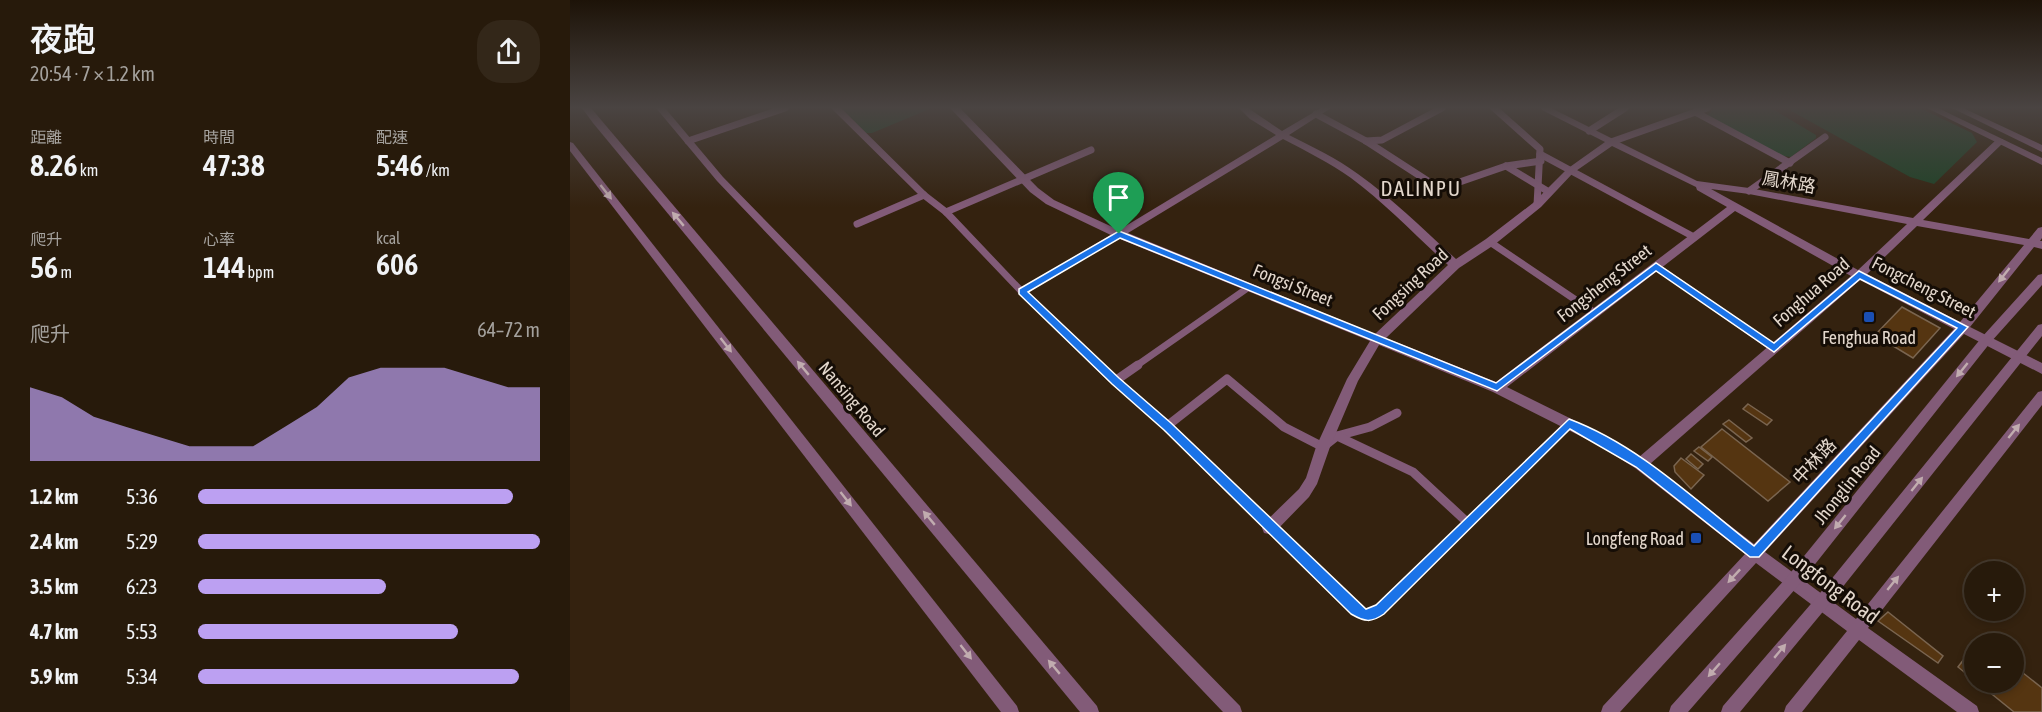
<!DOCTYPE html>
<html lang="zh-TW">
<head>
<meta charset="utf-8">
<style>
  body { margin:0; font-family:"Asap Condensed","Noto Sans TC",sans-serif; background:#332719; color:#f1f3f6; height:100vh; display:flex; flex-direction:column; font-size:22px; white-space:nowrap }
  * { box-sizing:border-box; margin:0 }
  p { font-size:20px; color:#a4a19d }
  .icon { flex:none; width:33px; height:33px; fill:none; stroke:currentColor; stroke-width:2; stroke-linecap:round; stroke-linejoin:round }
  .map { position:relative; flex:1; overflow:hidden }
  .side { display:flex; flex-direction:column; background:#271a0b; width:570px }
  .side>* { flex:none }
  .tools { position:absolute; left:1394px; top:561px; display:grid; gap:12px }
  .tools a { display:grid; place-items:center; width:60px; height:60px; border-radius:50%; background:#271a0b; box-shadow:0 3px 9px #0003,0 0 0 2px #43382c; font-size:30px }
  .pin { position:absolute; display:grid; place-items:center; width:51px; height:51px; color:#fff; margin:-62px -26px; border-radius:50% 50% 50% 0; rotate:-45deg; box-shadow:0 0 6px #0007 }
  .pin .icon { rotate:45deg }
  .round { display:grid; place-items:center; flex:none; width:63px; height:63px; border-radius:24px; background:#332719 }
  .summary { display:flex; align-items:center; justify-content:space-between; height:102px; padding:0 30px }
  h1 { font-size:33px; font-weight:600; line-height:45px }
  .figures { display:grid; grid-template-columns:repeat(3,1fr); gap:9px; height:102px; padding:6px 30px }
  .figures div { display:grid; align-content:center }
  .figures b { font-size:30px; font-weight:600 }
  .figures small { font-size:16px; font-weight:400 }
  .figures p { font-size:16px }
  .chart { height:168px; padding:12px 30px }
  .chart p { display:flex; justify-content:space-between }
  .chart svg { width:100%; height:108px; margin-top:6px; fill:#bca0f2; opacity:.7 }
  ul { padding:0 30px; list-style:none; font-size:20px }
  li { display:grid; grid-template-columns:96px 72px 1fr; align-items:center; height:45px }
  li i { height:15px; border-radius:8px; background:#bca0f2 }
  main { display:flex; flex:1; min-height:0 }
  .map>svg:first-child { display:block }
  .green { fill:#1e4226 }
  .building { fill:#553511; stroke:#7a6550; stroke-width:1.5 }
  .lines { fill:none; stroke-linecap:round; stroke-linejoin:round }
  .service-far1 { stroke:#825b78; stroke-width:7 }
  .service { stroke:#825b78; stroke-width:9 }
  .minor { fill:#825b78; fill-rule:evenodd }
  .tertiary { fill:#825b78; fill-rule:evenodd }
  .oneway { fill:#c1acaf }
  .route { fill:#1a73e8; stroke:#fff; stroke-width:1.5; fill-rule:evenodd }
  .transit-dot { fill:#1a4fb4; stroke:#150d06; stroke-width:2 }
  .labels { text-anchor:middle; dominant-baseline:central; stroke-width:6; stroke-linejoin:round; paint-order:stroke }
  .street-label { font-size:18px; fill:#e3d7cc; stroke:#150d06 }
  .poi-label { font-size:18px; fill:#e3d7cc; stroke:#150d06 }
  .quarter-label { font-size:21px; letter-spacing:1.5px; fill:#e3d7cc; stroke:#150d06 }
  .near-street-label { font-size:21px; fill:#e3d7cc; stroke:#150d06 }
</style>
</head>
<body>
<main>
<section class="side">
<div class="summary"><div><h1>夜跑</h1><p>20:54 · 7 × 1.2 km</p></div><a class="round"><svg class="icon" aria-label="share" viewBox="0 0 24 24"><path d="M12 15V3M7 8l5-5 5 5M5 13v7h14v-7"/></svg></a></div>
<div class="figures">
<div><p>距離</p><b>8.26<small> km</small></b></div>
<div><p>時間</p><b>47:38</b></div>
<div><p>配速</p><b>5:46<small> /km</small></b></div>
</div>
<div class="figures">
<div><p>爬升</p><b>56<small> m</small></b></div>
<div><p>心率</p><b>144<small> bpm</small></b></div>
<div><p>kcal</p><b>606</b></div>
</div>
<div class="chart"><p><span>爬升</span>64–72 m</p>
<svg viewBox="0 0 160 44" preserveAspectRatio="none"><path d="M0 44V14L10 18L20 26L30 30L40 34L50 38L60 38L70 38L80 30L90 22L100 10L110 6L120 6L130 6L140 10L150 14L160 14V44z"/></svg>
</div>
<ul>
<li><b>1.2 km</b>5:36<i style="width:92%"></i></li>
<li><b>2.4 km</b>5:29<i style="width:100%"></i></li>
<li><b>3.5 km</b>6:23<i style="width:55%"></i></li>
<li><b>4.7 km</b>5:53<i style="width:76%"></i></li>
<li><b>5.9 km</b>5:34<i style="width:94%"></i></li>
</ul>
</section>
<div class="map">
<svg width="1472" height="712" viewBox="0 0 1472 712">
  <rect width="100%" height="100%" fill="#34220f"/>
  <!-- green -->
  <g class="green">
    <polygon points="271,108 362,108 302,133 296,133"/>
    <polygon points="1144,108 1201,108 1246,135 1246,138 1221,157 1213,156 1137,116"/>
    <polygon points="1216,108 1350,108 1402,133 1407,142 1364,184 1340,177"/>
  </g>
  <!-- building -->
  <g class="building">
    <polygon points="1332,307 1370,328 1343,358 1305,335"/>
    <polygon points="1178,404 1202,420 1197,425 1173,409"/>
    <polygon points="1159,420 1182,438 1176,442 1153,424"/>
    <polygon points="1152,429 1220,482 1198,501 1131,447"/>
    <polygon points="1129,447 1142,457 1138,461 1124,451"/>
    <polygon points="1121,454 1133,464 1128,469 1116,459"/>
    <polygon points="1111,458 1134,475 1121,489 1105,472 1104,466"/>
    <polygon points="1318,612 1373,656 1368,663 1308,621"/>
    <polygon points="1404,646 1404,680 1388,667"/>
    <polygon points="1443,665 1472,688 1472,712 1444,712 1407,682 1443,682"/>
  </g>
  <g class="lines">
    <!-- service-far1 -->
    <g class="service-far1">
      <polyline points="266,108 354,195 376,212 452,292 530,366"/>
      <polyline points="924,108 970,149 967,205"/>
      <polyline points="1127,113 1220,163"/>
      <polyline points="746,114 796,141 864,185 881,185 936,166 971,161"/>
      <polyline points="1019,131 1055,108"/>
      <polyline points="118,141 215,108"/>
      <polyline points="796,141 812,140 872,108"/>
      <polyline points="1041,142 1137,108"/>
      <polyline points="970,154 1124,237"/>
      <polyline points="936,166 979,192"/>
      <polyline points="1179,191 1255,137"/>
      <polyline points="376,212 521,150"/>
      <polyline points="287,224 354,195"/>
      <polyline points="920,242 1025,313"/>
      <polyline points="1086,266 1204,349"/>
      <polyline points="452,292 549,234"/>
      <polyline points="566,366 679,287"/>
    </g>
    <!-- service -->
    <g class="service">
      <path d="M528,365L597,426L785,610C795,615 801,616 810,609L999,424"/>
      <polyline points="545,381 568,365"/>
      <polyline points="597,426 657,379 714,427 753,447 767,436 800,427 827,413"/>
      <polyline points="767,436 843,472 898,523"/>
    </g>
    <!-- minor -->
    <g class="minor">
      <polygon points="86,108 95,108 153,177 670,706 672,712 653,712 147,181"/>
      <path d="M380,108H390L468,188L484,200L549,230L706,135L680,119L669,108H678L712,131L751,108H761L719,135C743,147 766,158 788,174C823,199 854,230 886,259L916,239L963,203L997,169L1035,142L972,110L971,108H981L1127,181L1179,188L1343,218L1427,139H1433V143L1353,220L1459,239L1468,228L1472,227V238L1470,241H1472V249L1464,247L1400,327L1472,363V374L1394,334L1195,552L1286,619L1468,392L1472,391V405L1298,628L1407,706L1409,712H1387L1289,640L1232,712H1214L1216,706L1277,631L1186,563L1050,712H1031L1033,706L1175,554L1065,468L1030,446L923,392L809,345L788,381L760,447L747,484L739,497L704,533L699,534L694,533L692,528L694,523L729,489L736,478L746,447L777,379L800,341L545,237L476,204L460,192ZM713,139C736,151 760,163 781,178C816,204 846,236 878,265L805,334L558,233ZM1042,146L1126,187L1127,190L1157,207L926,382L816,338L889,268L924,245L971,207L1003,173ZM1141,189L1179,194L1337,224L1288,270ZM1165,211L1281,276L1069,457L1040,438L937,387ZM1347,226L1454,245L1390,322L1297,274ZM1290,280L1384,329L1184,544L1080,464Z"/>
    </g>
    <!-- tertiary -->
    <g class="tertiary">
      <polygon points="12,108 21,108 527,706 529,712 510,712 23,123"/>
      <polygon points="1357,108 1368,108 1472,158 1472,165"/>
      <polygon points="1382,108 1393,108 1472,145 1472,152"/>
      <polygon points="0,142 3,143 447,706 449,712 431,712 0,151"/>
      <polygon points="1472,274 1472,285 1420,343 1227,587 1118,712 1099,712 1101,706 1217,577 1412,337 1468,275"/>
      <polygon points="1472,324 1472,336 1256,608 1170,712 1151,712 1153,706 1246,598 1468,325"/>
    </g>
  </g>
  <!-- one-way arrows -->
  <defs><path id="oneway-solid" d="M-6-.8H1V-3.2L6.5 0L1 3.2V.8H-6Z" transform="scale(1.5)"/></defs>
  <g class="oneway">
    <use href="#oneway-solid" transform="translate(36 192) rotate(52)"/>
    <use href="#oneway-solid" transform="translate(108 219) rotate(-130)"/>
    <use href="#oneway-solid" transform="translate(1434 275) rotate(128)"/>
    <use href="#oneway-solid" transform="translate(156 345) rotate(52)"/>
    <use href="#oneway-solid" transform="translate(233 368) rotate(-130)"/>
    <use href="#oneway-solid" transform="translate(1392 370) rotate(129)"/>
    <use href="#oneway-solid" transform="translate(1444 431) rotate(-51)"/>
    <use href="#oneway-solid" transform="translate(1347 484) rotate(-51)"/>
    <use href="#oneway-solid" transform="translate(276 499) rotate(52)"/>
    <use href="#oneway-solid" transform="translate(359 518) rotate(-130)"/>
    <use href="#oneway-solid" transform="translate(1270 522) rotate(129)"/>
    <use href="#oneway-solid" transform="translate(1164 576) rotate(133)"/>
    <use href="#oneway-solid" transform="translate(1323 583) rotate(-51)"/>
    <use href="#oneway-solid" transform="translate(1210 651) rotate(-50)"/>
    <use href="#oneway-solid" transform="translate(396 652) rotate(52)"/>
    <use href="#oneway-solid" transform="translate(484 667) rotate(-130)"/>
    <use href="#oneway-solid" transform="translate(1144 670) rotate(131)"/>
  </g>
  <!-- sky -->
  <linearGradient id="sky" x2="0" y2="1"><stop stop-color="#1d1308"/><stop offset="0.52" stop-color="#4a4442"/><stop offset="1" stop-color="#4a4442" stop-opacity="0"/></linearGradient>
  <rect width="1472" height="207" fill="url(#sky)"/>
  <!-- route -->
  <path class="route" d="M549,231L926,383L1086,263L1204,343L1289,271L1398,327L1189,557H1180L1066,467L1000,429L814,614C801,623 795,622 781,614L594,430L542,384L449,294V289ZM550,238L927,391L1086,271L1204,352L1290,279L1387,328L1184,546C1126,501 1069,445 999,419L806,605L796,609L601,423L549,378L458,292Z"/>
  <!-- markers -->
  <g class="transit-dot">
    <rect x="1293" y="311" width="12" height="12" rx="3"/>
    <rect x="1120" y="532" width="12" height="12" rx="3"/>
  </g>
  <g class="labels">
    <!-- street labels -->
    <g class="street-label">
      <text transform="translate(1219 182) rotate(10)">鳳林路</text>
      <text transform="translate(1034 283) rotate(-38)">Fongsheng Street</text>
      <text transform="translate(840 284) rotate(-43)">Fongsing Road</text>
      <text transform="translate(723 285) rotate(22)">Fongsi Street</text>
      <text transform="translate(1354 287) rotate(27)">Fongcheng Street</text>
      <text transform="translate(1241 292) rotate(-41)">Fonghua Road</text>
      <text transform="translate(282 399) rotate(50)">Nansing Road</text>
      <text transform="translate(1244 461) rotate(-47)">中林路</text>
      <text transform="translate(1277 485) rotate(-51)">Jhonglin Road</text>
    </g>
    <!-- poi labels -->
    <g class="poi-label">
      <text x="1299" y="337">Fenghua Road</text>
      <text x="1114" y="538" text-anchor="end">Longfeng Road</text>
    </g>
    <!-- quarter labels -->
    <g class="quarter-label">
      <text x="851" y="188">DALINPU</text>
    </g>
    <!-- near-street labels -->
    <g class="near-street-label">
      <text transform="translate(1261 584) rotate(37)">Longfong Road</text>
    </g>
  </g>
</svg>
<div class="tools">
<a>+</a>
<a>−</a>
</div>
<div class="pin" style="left:549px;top:234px;background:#1e9e55"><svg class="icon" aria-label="arrive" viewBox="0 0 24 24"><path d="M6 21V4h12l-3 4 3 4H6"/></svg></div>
</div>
</main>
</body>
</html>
